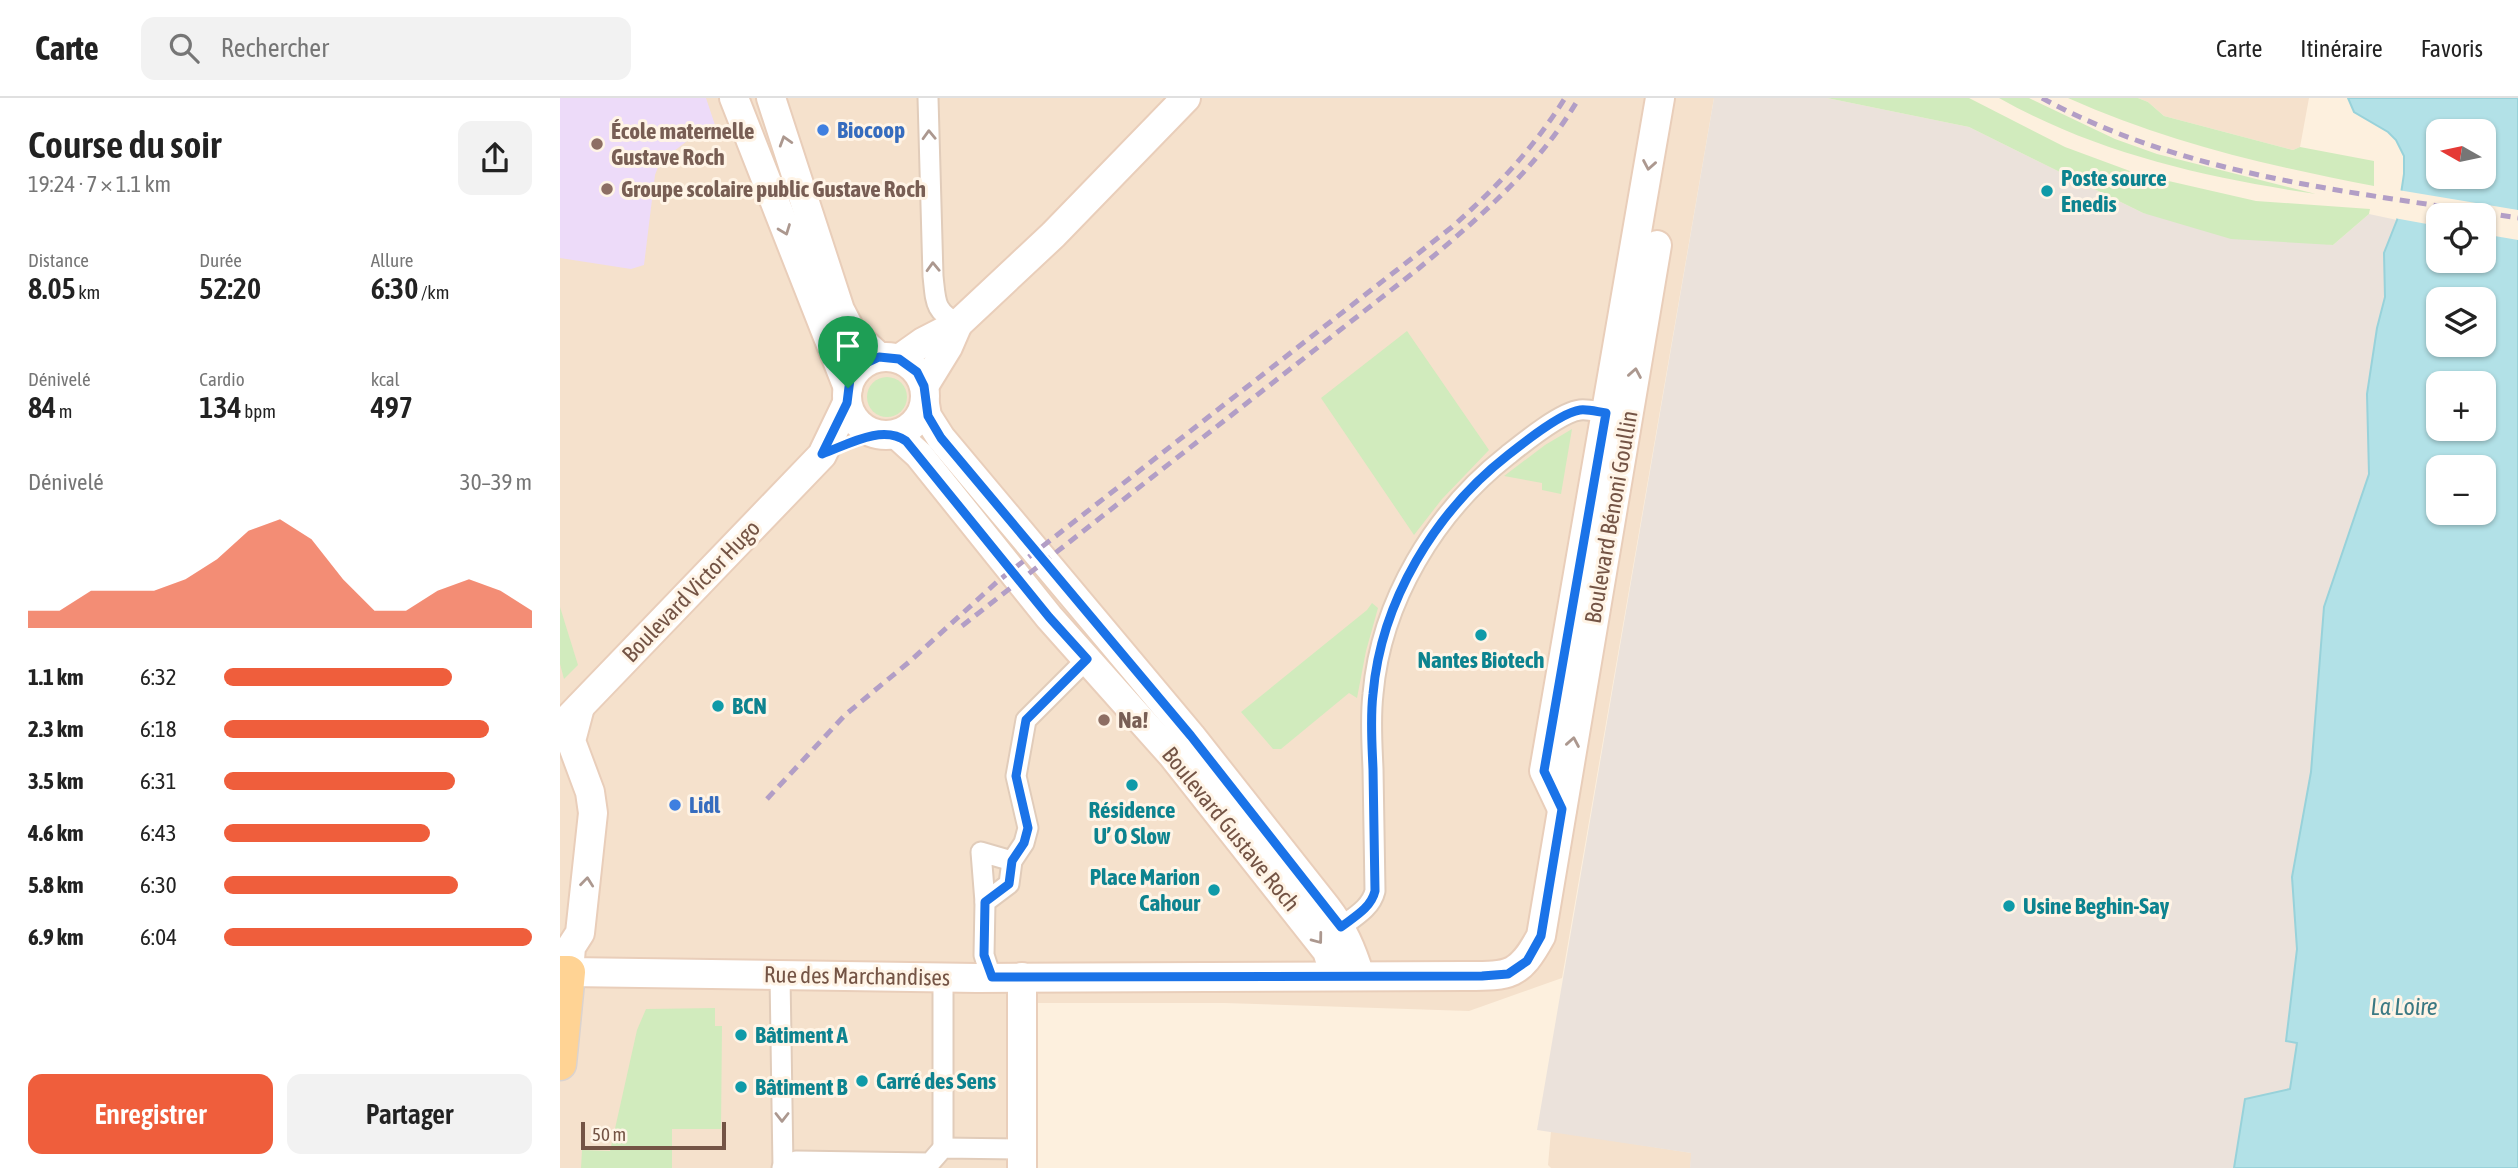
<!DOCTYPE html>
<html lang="fr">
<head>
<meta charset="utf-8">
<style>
  body { margin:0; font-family:"Asap Condensed",sans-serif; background:#f2f2f2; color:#222; height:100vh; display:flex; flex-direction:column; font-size:26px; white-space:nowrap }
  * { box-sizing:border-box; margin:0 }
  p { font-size:23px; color:#767676 }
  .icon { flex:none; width:38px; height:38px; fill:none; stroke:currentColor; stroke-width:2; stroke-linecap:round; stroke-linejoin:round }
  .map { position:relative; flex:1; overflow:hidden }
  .drawer { display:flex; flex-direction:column; background:#fff; width:560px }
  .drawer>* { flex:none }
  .needle { width:46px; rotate:279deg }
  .fabs { position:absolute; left:1866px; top:21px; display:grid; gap:14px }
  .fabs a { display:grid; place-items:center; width:70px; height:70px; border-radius:14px; background:#fff; box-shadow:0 2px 5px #0004; font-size:35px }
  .scale { position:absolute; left:21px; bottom:18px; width:145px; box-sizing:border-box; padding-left:7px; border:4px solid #745445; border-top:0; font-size:19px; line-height:24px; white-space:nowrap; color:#745445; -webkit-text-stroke:5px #fff4e6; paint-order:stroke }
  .pin { position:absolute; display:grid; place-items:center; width:60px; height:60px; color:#fff; margin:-72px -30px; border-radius:50% 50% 50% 0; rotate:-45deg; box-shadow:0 0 7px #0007 }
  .pin .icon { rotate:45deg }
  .round { display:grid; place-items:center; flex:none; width:74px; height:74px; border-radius:14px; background:#f2f2f2 }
  .overview { display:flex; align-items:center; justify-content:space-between; height:119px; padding:0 28px }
  h1 { font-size:38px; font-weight:600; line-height:52px }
  .metrics { display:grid; grid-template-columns:repeat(3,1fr); gap:10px; height:119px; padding:7px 28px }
  .metrics div { display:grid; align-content:center }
  .metrics b { font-size:30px; font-weight:600 }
  .metrics small { font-size:19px; font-weight:400 }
  .metrics p { font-size:19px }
  .chart { height:196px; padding:14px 28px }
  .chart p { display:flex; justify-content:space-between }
  .chart svg { width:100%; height:126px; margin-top:7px; fill:#ef5e3c; opacity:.7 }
  .button { display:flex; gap:14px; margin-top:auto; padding:14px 28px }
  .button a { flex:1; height:80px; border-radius:14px; background:#ef5e3c; color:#fff; font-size:28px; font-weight:600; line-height:80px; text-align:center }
  .button a+a { background:#f2f2f2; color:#222 }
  ul { padding:0 28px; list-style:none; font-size:23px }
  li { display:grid; grid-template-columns:112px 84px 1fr; align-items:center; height:52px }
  li i { height:18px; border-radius:9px; background:#ef5e3c }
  header { display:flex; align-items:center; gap:42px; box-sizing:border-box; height:98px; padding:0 35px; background:#fff; border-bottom:2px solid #e0e0e0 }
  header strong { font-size:33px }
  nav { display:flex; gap:38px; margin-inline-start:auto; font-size:24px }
  .search { width:490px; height:63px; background:#f2f2f2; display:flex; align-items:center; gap:18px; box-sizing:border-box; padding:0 24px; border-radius:14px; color:#767676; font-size:26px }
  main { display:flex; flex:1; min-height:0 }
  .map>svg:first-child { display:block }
  .residential { fill:#f5e1cc }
  .industrial { fill:#ebe2db }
  .education { fill:#eddbf9 }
  .green { fill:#d1ebbd }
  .water { fill:#b2e1e7; stroke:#98d2da; stroke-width:2; fill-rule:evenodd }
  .pier { fill:#fdf0de }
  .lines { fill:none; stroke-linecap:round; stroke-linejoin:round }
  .street-casing { stroke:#e1ccba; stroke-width:23 }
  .secondary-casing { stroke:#e9ceba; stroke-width:32 }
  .primary-casing { stroke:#dbd3cf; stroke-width:35 }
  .street { stroke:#fff; stroke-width:19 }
  .secondary { stroke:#fff; stroke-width:28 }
  .primary { stroke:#ffd394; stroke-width:32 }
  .rail { stroke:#b29ec6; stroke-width:5; stroke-dasharray:10 7; stroke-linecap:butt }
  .oneway { stroke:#ac988f }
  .route-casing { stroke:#fff; stroke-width:14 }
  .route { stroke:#1a73e8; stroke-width:9 }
  .shop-dot { fill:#3f7fe0; stroke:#fff4e6; stroke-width:2.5 }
  .education-dot { fill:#8d6e63; stroke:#fff4e6; stroke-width:2.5 }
  .culture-dot { fill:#0f9aa8; stroke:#fff4e6; stroke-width:2.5 }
  .labels { text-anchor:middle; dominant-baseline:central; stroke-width:6; stroke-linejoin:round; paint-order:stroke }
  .shop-label { font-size:23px; font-weight:bold; fill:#366cbe; stroke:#fff4e6; text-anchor:start }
  .education-label { font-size:23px; font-weight:bold; fill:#785e54; stroke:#fff4e6; text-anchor:start }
  .culture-label { font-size:23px; font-weight:bold; fill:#0d838f; stroke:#fff4e6; text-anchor:start }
  .street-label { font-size:23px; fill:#745445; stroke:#fff4e6 }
  .water-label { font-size:24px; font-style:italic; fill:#3b7983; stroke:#fff4e6 }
</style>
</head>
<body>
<header>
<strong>Carte</strong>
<div class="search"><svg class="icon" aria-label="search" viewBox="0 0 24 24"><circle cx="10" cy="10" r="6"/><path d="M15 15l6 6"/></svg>Rechercher</div>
<nav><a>Carte</a><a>Itinéraire</a><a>Favoris</a></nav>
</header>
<main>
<section class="drawer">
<div class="overview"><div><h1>Course du soir</h1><p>19:24 · 7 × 1.1 km</p></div><a class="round"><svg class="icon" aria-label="share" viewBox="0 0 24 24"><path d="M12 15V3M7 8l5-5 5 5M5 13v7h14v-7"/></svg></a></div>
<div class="metrics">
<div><p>Distance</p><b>8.05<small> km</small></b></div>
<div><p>Durée</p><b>52:20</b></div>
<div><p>Allure</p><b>6:30<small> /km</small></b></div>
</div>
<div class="metrics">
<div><p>Dénivelé</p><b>84<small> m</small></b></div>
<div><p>Cardio</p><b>134<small> bpm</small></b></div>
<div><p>kcal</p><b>497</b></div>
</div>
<div class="chart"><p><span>Dénivelé</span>30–39 m</p>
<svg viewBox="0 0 160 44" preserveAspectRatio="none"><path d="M0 44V38L10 38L20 31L30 31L40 31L50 27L60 20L70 10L80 6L90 13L100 27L110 38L120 38L130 31L140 27L150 31L160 38V44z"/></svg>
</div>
<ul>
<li><b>1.1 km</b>6:32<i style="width:74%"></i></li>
<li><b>2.3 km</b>6:18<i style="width:86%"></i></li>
<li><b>3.5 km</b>6:31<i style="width:75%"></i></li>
<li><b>4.6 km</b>6:43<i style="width:67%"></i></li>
<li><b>5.8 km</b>6:30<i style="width:76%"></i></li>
<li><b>6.9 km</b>6:04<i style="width:100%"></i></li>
</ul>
<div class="button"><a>Enregistrer</a><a>Partager</a></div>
</section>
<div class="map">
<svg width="1958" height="1070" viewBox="0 0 1958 1070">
  <rect width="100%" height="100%" fill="#fdf0de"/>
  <!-- residential -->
  <g class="residential">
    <polygon points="0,0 1154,0 1002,880 909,913 665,905 472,905 471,1070 0,1070"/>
    <polygon points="1578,0 1749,0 1740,49 1733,52 1604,18 1588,4"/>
    <polygon points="991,1033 1132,1055 1130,1070 991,1070 988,1067"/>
  </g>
  <!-- industrial -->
  <polygon class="industrial" points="1154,0 1267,0 1409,29 1583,115 1773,147 1809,116 1837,122 1824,155 1825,199 1817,230 1807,296 1809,376 1788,440 1751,674 1732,779 1737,851 1726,942 1737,944 1730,991 1685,1001 1674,1070 1130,1070 1131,1055 977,1032"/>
  <!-- education -->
  <polygon class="education" points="0,0 146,0 157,33 127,43 100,64 95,77 84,167 71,171 0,160"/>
  <!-- green -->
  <g class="green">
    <polygon points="1267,0 1409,0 1505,49 1578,76 1696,103 1810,111 1809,116 1773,147 1671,141 1583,115 1409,29"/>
    <path d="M1439,0H1469L1555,41L1597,56L1756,96C1646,80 1536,55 1439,0Z"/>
    <path d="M1508,0H1578L1588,4L1604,18L1733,52L1740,49L1814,63V88C1709,68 1606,44 1508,0Z"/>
    <polygon points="847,233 929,352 882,401 854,437 761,300"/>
    <circle cx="327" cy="299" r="20"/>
    <polygon points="1012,331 1001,396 982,392 982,385 944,378 985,347"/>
    <polygon points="812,505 818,510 806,553 797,600 789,595 721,651 713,651 681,614 807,512"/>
    <polygon points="0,509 18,567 4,581 0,566"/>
    <polygon points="155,910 155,928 162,928 161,1031 112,1031 112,1070 21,1070 22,1052 50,1053 77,932 86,911"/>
  </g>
  <!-- water -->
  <path class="water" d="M1788,0H1958V1070H1674L1685,1001L1730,991L1737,945L1726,943L1737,851L1732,779L1751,674L1764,509L1809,376L1807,296L1817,230L1825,199L1824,155L1837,122L1844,76V58L1836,42L1828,34L1794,14ZM1878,33H1923V79H1878ZM1878,117H1923V163H1878ZM1878,201H1923V247H1878ZM1878,285H1923V331H1878ZM1878,369H1923V415H1878Z"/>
  <!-- pier -->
  <polygon class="pier" points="1838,92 1958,112 1958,142 1923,136 1923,117 1878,117 1878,128 1834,120"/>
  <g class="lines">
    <!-- street casing -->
    <g class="street-casing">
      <g id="street">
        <path d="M368,0L373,178C376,205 374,212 398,226"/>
        <polyline points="425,804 421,754 452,763"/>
        <path d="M781,829C794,819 811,810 815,793C814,752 814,712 813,671C812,646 810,621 813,596C821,503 875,414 948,357C963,345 1001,314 1020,312C1028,311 1038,314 1046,315"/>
        <polyline points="220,877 223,1070"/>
        <polyline points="431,879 424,857 425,804 449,786 452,763 464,745 468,730 456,678 466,622 527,561"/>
        <polyline points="383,1050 383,879"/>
        <polyline points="222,1070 236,1063 370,1065 383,1050 462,1051"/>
      </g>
    </g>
    <!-- secondary casing -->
    <g class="secondary-casing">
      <g id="secondary">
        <polyline points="174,0 288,290"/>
        <polyline points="211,0 280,212 291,233 319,259"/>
        <circle cx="326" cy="298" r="39"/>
        <polyline points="339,261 363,244 398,226 493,137 626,0"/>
        <polyline points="364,288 388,249 398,226"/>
        <path d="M365,306L367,318L381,340L631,638L766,809C783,831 792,852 800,878"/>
        <polyline points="337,337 359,357 489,519 613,658 767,853 775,878"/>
        <path d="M20,609L11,643L30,694L33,715L20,835L11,849L9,874L417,880L906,878C951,878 959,878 981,838L1097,147"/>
        <polyline points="8,621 262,357 287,305"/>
        <polyline points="1002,711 984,673 1100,0"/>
        <polyline points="462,1070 462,879"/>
      </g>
    </g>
    <!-- primary casing -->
    <g class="primary-casing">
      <polyline id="primary" points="0,874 9,874 0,966"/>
    </g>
    <!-- street -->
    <use href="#street" class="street"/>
    <!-- secondary -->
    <use href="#secondary" class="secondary"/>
    <!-- primary -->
    <use href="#primary" class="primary"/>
    <!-- rail -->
    <g class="rail">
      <path d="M1482,0C1628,80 1797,94 1958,120"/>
      <path d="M402,528L858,171C919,120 978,70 1019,0"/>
      <path d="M207,701L285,617L349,564L438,483L892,129C937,89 973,51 1005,0"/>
    </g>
  </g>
  <!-- one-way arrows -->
  <defs><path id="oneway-chevron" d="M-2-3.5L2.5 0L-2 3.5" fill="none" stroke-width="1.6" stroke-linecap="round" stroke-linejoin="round" transform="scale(1.75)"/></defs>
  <g class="oneway">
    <use href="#oneway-chevron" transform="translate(369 37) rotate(-92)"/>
    <use href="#oneway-chevron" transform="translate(225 43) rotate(-107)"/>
    <use href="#oneway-chevron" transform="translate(1089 67) rotate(100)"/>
    <use href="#oneway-chevron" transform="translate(225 132) rotate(69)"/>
    <use href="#oneway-chevron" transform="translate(373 169) rotate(-92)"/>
    <use href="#oneway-chevron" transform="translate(1075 275) rotate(-80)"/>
    <use href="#oneway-chevron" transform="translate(1013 644) rotate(-80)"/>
    <use href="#oneway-chevron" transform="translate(27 784) rotate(-84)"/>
    <use href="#oneway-chevron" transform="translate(758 841) rotate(53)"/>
    <use href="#oneway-chevron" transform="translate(222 1019) rotate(90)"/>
  </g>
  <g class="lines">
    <!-- route casing -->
    <g class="route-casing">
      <path id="route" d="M319,259L339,261L357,274L364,288L368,318L381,340L631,638L781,829C794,819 811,810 815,793C814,752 814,712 813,671C812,646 810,621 813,596C821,503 875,414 948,357C963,345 1002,314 1020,312C1028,311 1038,314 1046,315L984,673L1002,711L981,838L967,863L948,876L922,878L432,879L424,857L425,804L449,786L452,763L464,745L468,730L456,678L466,622L527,561L489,519L346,343C322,326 287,347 262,356L287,305L290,281L302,267Z"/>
    </g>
    <!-- route -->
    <use href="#route" class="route"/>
  </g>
  <!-- markers -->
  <g class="shop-dot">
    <circle cx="263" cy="32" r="7"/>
    <circle cx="115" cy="707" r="7"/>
  </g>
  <g class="education-dot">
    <circle cx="37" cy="46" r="7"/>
    <circle cx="47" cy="91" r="7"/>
    <circle cx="544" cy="622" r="7"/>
  </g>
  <g class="culture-dot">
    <circle cx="1487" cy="93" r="7"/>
    <circle cx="921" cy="537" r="7"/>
    <circle cx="158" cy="608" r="7"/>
    <circle cx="572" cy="687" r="7"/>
    <circle cx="654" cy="792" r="7"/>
    <circle cx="1449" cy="808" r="7"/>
    <circle cx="181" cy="937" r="7"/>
    <circle cx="302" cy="983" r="7"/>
    <circle cx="181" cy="989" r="7"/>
  </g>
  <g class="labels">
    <!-- shop labels -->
    <g class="shop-label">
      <text x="277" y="32">Biocoop</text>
      <text x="129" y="707">Lidl</text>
    </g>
    <!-- education labels -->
    <g class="education-label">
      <text x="51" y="33">École maternelle<tspan x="51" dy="26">Gustave Roch</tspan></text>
      <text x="61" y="91">Groupe scolaire public Gustave Roch</text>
      <text x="558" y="622">Na!</text>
    </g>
    <!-- culture labels -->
    <g class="culture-label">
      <text x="1501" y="80">Poste source<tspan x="1501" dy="26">Enedis</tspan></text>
      <text x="921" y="562" text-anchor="middle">Nantes Biotech</text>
      <text x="172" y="608">BCN</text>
      <text x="572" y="712" text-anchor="middle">Résidence<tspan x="572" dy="26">U’ O Slow</tspan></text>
      <text x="640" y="779" text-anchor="end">Place Marion<tspan x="640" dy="26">Cahour</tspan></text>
      <text x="1463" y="808">Usine Beghin-Say</text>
      <text x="195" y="937">Bâtiment A</text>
      <text x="316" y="983">Carré des Sens</text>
      <text x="195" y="989">Bâtiment B</text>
    </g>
    <!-- street labels -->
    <g class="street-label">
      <text transform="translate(1051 419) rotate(-80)">Boulevard Bénoni Goullin</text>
      <text transform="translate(131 493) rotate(-46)">Boulevard Victor Hugo</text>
      <text transform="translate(671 731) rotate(51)">Boulevard Gustave Roch</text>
      <text transform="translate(297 878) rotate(1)">Rue des Marchandises</text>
    </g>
    <!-- water labels -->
    <g class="water-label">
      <text x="1844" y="908">La Loire</text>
    </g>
  </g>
</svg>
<div class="fabs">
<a><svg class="needle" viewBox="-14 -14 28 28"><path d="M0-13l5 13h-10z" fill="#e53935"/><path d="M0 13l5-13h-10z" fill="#767676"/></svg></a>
<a><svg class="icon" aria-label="locate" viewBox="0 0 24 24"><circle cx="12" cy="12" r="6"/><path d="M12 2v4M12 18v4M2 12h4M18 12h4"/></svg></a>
<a><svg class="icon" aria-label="layers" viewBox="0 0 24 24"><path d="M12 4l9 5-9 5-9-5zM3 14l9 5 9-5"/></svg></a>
<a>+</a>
<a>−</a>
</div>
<div class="scale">50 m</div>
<div class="pin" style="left:288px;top:290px;background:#1e9e55"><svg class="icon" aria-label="arrive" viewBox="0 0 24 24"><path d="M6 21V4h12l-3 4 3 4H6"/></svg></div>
</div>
</main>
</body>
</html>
